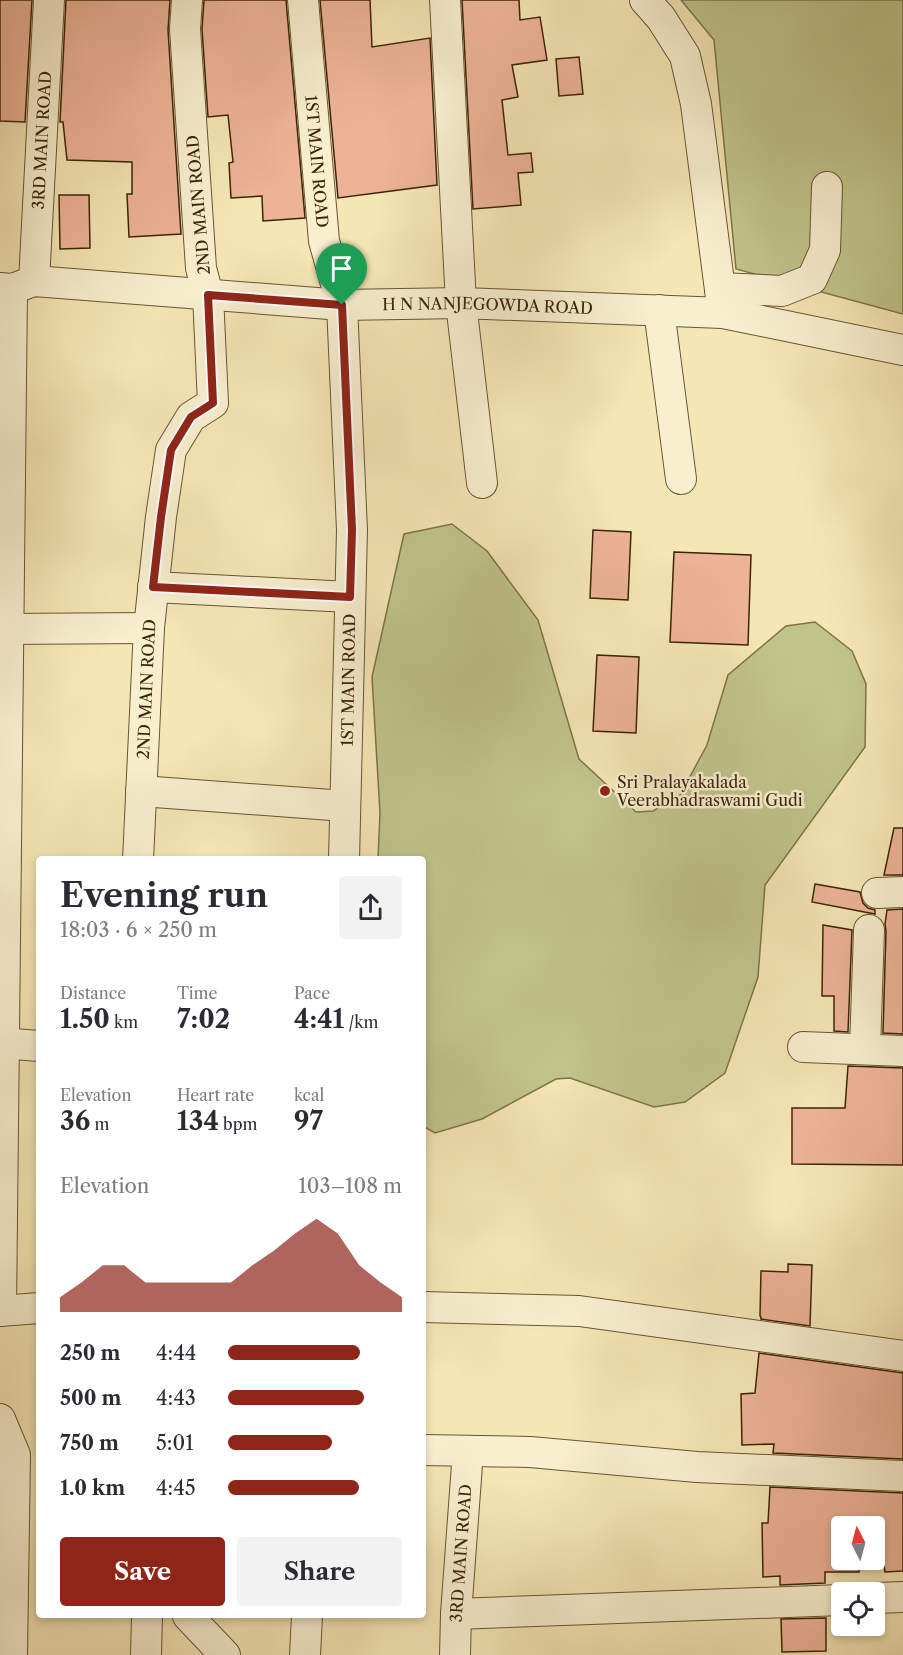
<!DOCTYPE html>
<html lang="en">
<head>
<meta charset="utf-8">
<style>
  body { margin:0; font-family:"Libre Caslon Text",serif; background:#f2f2f3; color:#2b2b33; height:100vh; display:flex; flex-direction:column; font-size:22px; white-space:nowrap }
  * { box-sizing:border-box; margin:0 }
  p { font-size:20px; color:#7c7c81 }
  .icon { flex:none; width:33px; height:33px; fill:none; stroke:currentColor; stroke-width:2; stroke-linecap:round; stroke-linejoin:round }
  .map { position:relative; flex:1; overflow:hidden }
  .panel { position:absolute; left:36px; top:856px; width:390px; height:762px; display:flex; flex-direction:column; background:#fff; border-radius:6px; box-shadow:0 3px 9px #0003 }
  .panel>* { flex:none }
  .needle { width:39px; rotate:354deg }
  .controls { position:absolute; left:831px; top:1516px; display:grid; gap:12px }
  .controls a { display:grid; place-items:center; width:54px; height:54px; border-radius:6px; background:#fff; box-shadow:0 3px 9px #0003; font-size:30px }
  .pin { position:absolute; display:grid; place-items:center; width:51px; height:51px; color:#fff; margin:-62px -26px; border-radius:50% 50% 50% 0; rotate:-45deg; box-shadow:0 0 6px #0007 }
  .pin .icon { rotate:45deg }
  .round { display:grid; place-items:center; flex:none; width:63px; height:63px; border-radius:6px; background:#f2f2f3 }
  .summary { display:flex; align-items:center; justify-content:space-between; height:102px; padding:0 24px }
  h1 { font-size:33px; font-weight:700; line-height:45px }
  .metrics { display:grid; grid-template-columns:repeat(3,1fr); gap:9px; height:102px; padding:6px 24px }
  .metrics div { display:grid; align-content:center }
  .metrics b { font-size:26px; font-weight:700 }
  .metrics small { font-size:16px; font-weight:400 }
  .metrics p { font-size:16px }
  .chart { height:168px; padding:12px 24px }
  .chart p { display:flex; justify-content:space-between }
  .chart svg { width:100%; height:108px; margin-top:6px; fill:#8f2418; opacity:.7 }
  .primary-button { display:flex; gap:12px; margin-top:auto; padding:12px 24px }
  .primary-button a { flex:1; height:69px; border-radius:6px; background:#8f2418; color:#fff; font-size:24px; font-weight:700; line-height:69px; text-align:center }
  .primary-button a+a { background:#f2f2f3; color:#2b2b33 }
  ul { padding:0 24px; list-style:none; font-size:20px }
  li { display:grid; grid-template-columns:96px 72px 1fr; align-items:center; height:45px }
  li i { height:15px; border-radius:8px; background:#8f2418 }
  .map>svg:first-child { display:block }
  .green { fill:#c0c48b; stroke:#7e744a; stroke-width:1.5 }
  .building { fill:#edb397; stroke:#3c2408; stroke-width:1.5 }
  .lines { fill:none; stroke-linecap:round; stroke-linejoin:round }
  .minor-casing { stroke:#6a5433; stroke-width:32 }
  .minor { stroke:#f8efcf; stroke-width:30 }
  .route-casing { stroke:#fff; stroke-width:12 }
  .route { stroke:#8f2418; stroke-width:8 }
  .poi-dot { fill:#8f2418; stroke:#f8efcf; stroke-width:2 }
  .labels { text-anchor:middle; dominant-baseline:central; stroke-width:5; stroke-linejoin:round; paint-order:stroke }
  .street-label { font-size:16px; fill:#3c2408; stroke:#f8efcf }
  .poi-label { font-size:16px; fill:#3c2408; stroke:#f8efcf; text-anchor:start }
</style>
</head>
<body>
<div class="map">
<svg width="903" height="1655" viewBox="0 0 903 1655">
  <rect width="100%" height="100%" fill="#f5e6b5"/>
  <filter id="stains"><feTurbulence type="fractalNoise" baseFrequency=".00333" numOctaves="4"/><feColorMatrix values="0 0 0 0 .2 0 0 0 0 .09 0 0 0 0 .02 0 0 0 .5 -.17"/></filter>
  <radialGradient id="worn" r=".72"><stop offset=".6" stop-color="#630" stop-opacity="0"/><stop offset="1" stop-color="#630" stop-opacity=".3"/></radialGradient>
  <!-- green -->
  <g class="green">
    <polygon points="681,0 903,0 903,314 736,269 714,40"/>
    <polygon points="452,524 487,551 538,620 579,759 636,812 653,811 680,795 707,745 728,675 786,626 815,622 852,651 866,684 865,747 765,885 758,977 725,1073 685,1102 654,1107 570,1078 556,1079 482,1119 435,1133 423,1126 423,860 378,859 380,813 372,677 404,534"/>
  </g>
  <!-- building -->
  <g class="building">
    <polygon points="0,0 32,0 25,122 0,121"/>
    <polygon points="66,0 170,0 168,30 181,234 129,237 127,194 132,194 132,162 67,160 63,122 60,122"/>
    <polygon points="204,0 286,0 305,218 263,221 262,196 231,198 229,163 233,162 228,115 208,117 202,29"/>
    <polygon points="320,0 370,0 372,47 430,38 437,185 338,198"/>
    <polygon points="462,0 519,0 520,20 540,17 547,60 512,65 518,97 502,100 508,155 531,153 533,172 518,173 521,205 473,209"/>
    <polygon points="579,57 583,94 559,96 556,59"/>
    <polygon points="59,195 89,195 90,248 60,249"/>
    <polygon points="593,530 631,532 628,600 590,598"/>
    <polygon points="674,552 751,555 748,645 670,642"/>
    <polygon points="597,655 639,657 636,733 593,731"/>
    <polygon points="894,828 903,828 903,875 884,875"/>
    <polygon points="815,884 860,892 863,903 868,908 875,910 875,914 812,902"/>
    <polygon points="903,909 903,1034 883,1033 886,931 885,924 887,910"/>
    <polygon points="823,925 852,930 848,1032 834,1031 834,996 822,996"/>
    <polygon points="848,1066 903,1068 903,1165 792,1164 792,1108 845,1108"/>
    <polygon points="788,1264 812,1265 810,1326 761,1319 761,1317 760,1316 761,1271 788,1272"/>
    <polygon points="759,1353 903,1373 903,1459 773,1453 774,1444 742,1445 741,1394 755,1393"/>
    <polygon points="770,1487 903,1493 903,1571 885,1572 878,1518 860,1519 860,1527 842,1527 842,1560 859,1560 859,1572 825,1572 825,1583 780,1585 780,1576 763,1577 762,1523 768,1523"/>
    <polygon points="826,1618 826,1651 782,1652 781,1619"/>
  </g>
  <g class="lines">
    <!-- minor casing -->
    <g class="minor-casing">
      <g id="minor">
        <path id="s1" d="M303,0L324,241L342,305L352,530L344,860"/>
        <polyline points="445,0 461,303 482,483"/>
        <polyline points="645,0 661,18 685,56 696,104 723,313"/>
        <path id="s2" d="M34,281L49,0"/>
        <path id="s3" d="M0,288L12,289L34,281L342,305L461,303L723,313L903,350"/>
        <polyline points="720,288 782,291 812,279 825,250 827,187"/>
        <polyline points="659,310 681,479"/>
        <polyline points="153,587 350,597"/>
        <polyline points="0,629 149,628"/>
        <polyline points="141,791 345,806"/>
        <path id="s4" d="M138,860L149,628L161,517L171,450L191,417L213,403L208,295L201,268L185,29L187,0"/>
        <polyline points="877,893 903,892"/>
        <polyline points="0,1043 39,1046"/>
        <polyline points="803,1047 903,1051"/>
        <polyline points="865,1049 869,930"/>
        <polyline points="423,1307 579,1311 903,1356"/>
        <polyline points="0,1311 39,1308"/>
        <polyline points="1,1311 12,289"/>
        <polyline points="0,1419 15,1455 12,1655"/>
        <polyline points="423,1450 530,1452 697,1467 903,1476"/>
        <polyline points="874,1598 903,1597"/>
        <polyline points="456,1614 842,1600"/>
        <polyline points="188,1616 225,1655"/>
        <polyline points="146,1655 147,1616"/>
        <polyline points="305,1655 307,1616"/>
        <path id="s5" d="M455,1655L456,1614L468,1451"/>
      </g>
    </g>
    <!-- minor -->
    <use href="#minor" class="minor"/>
  </g>
  <g class="lines">
    <!-- route casing -->
    <g class="route-casing">
      <polygon id="route" points="208,295 342,305 352,530 350,597 153,587 161,517 171,450 191,417 213,403"/>
    </g>
    <!-- route -->
    <use href="#route" class="route"/>
  </g>
  <!-- markers -->
  <circle class="poi-dot" cx="605" cy="791" r="6"/>
  <g class="labels">
    <!-- street labels -->
    <g class="street-label">
      <text stroke="none"><textPath href="#s2" startOffset="141">3RD MAIN ROAD</textPath></text>
      <text stroke="none"><textPath href="#s1" startOffset="162">1ST MAIN ROAD</textPath></text>
      <text transform="translate(198 205) rotate(-95)">2ND MAIN ROAD</text>
      <text stroke="none"><textPath href="#s3" startOffset="490">H N NANJEGOWDA ROAD</textPath></text>
      <text transform="translate(348 680) rotate(-89)">1ST MAIN ROAD</text>
      <text stroke="none"><textPath href="#s4" startOffset="171">2ND MAIN ROAD</textPath></text>
      <text stroke="none"><textPath href="#s5" startOffset="102">3RD MAIN ROAD</textPath></text>
    </g>
    <!-- poi labels -->
    <g class="poi-label">
      <text x="617" y="782">Sri Pralayakalada<tspan x="617" dy="18">Veerabhadraswami Gudi</tspan></text>
    </g>
  </g>
  <rect width="100%" height="100%" filter="url(#stains)"/>
  <rect width="100%" height="100%" fill="url(#worn)"/>
</svg>
<div class="controls">
<a><svg class="needle" viewBox="-14 -14 28 28"><path d="M0-13l5 13h-10z" fill="#e53935"/><path d="M0 13l5-13h-10z" fill="#7c7c81"/></svg></a>
<a><svg class="icon" aria-label="locate" viewBox="0 0 24 24"><circle cx="12" cy="12" r="6"/><path d="M12 2v4M12 18v4M2 12h4M18 12h4"/></svg></a>
</div>
<div class="pin" style="left:342px;top:305px;background:#1e9e55"><svg class="icon" aria-label="arrive" viewBox="0 0 24 24"><path d="M6 21V4h12l-3 4 3 4H6"/></svg></div>
<section class="panel">
<div class="summary"><div><h1>Evening run</h1><p>18:03 · 6 × 250 m</p></div><a class="round"><svg class="icon" aria-label="share" viewBox="0 0 24 24"><path d="M12 15V3M7 8l5-5 5 5M5 13v7h14v-7"/></svg></a></div>
<div class="metrics">
<div><p>Distance</p><b>1.50<small> km</small></b></div>
<div><p>Time</p><b>7:02</b></div>
<div><p>Pace</p><b>4:41<small> /km</small></b></div>
</div>
<div class="metrics">
<div><p>Elevation</p><b>36<small> m</small></b></div>
<div><p>Heart rate</p><b>134<small> bpm</small></b></div>
<div><p>kcal</p><b>97</b></div>
</div>
<div class="chart"><p><span>Elevation</span>103–108 m</p>
<svg viewBox="0 0 160 44" preserveAspectRatio="none"><path d="M0 44V38L10 32L20 25L30 25L40 32L50 32L60 32L70 32L80 32L90 25L100 19L110 12L120 6L130 12L140 25L150 32L160 38V44z"/></svg>
</div>
<ul>
<li><b>250 m</b>4:44<i style="width:76%"></i></li>
<li><b>500 m</b>4:43<i style="width:78%"></i></li>
<li><b>750 m</b>5:01<i style="width:60%"></i></li>
<li><b>1.0 km</b>4:45<i style="width:75%"></i></li>
</ul>
<div class="primary-button"><a>Save</a><a>Share</a></div>
</section>
</div>
</body>
</html>
